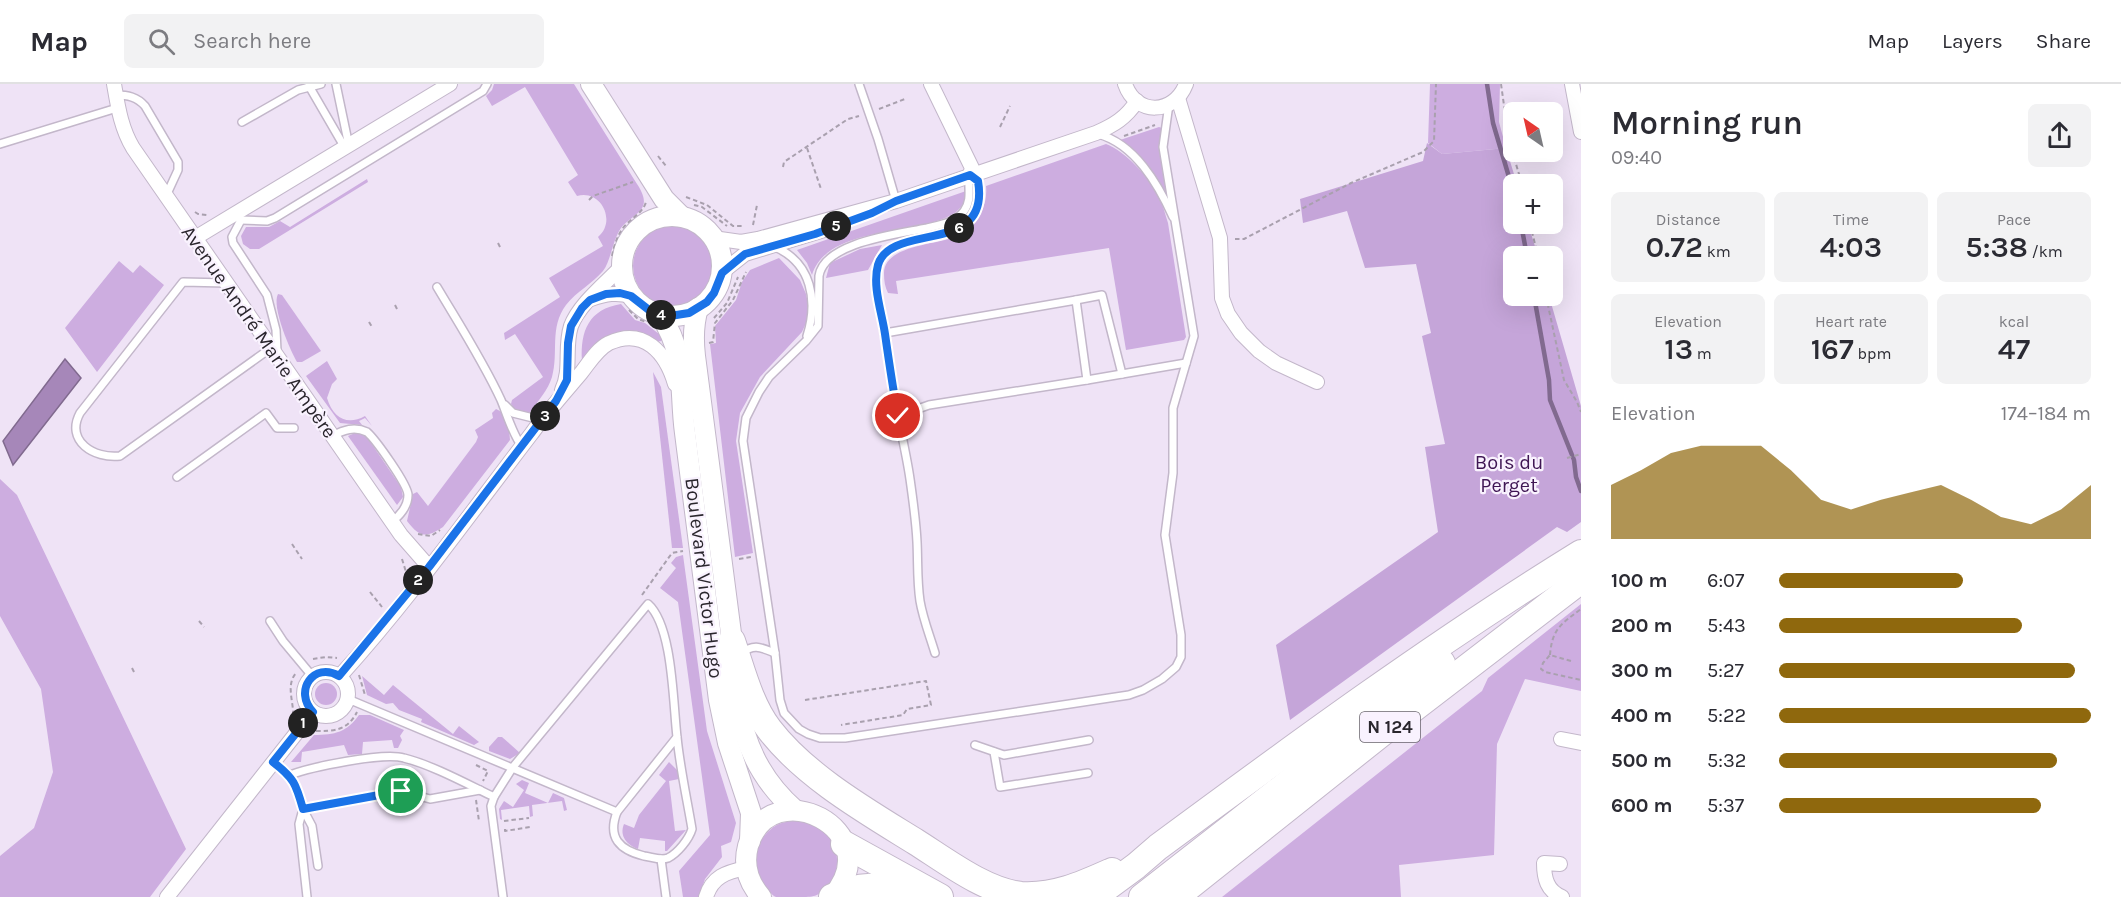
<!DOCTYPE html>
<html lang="en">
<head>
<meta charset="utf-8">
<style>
  body { margin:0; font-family:Karla,sans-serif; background:#f2f2f3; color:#2b2b33; height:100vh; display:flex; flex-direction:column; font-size:22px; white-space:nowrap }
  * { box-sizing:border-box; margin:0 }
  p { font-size:20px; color:#7c7c81 }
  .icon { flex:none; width:33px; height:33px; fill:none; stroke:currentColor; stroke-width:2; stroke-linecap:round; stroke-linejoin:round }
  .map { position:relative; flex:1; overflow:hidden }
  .panel { display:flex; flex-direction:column; background:#fff; width:540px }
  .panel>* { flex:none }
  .needle { width:39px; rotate:326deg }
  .tools { position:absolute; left:1503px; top:18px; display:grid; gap:12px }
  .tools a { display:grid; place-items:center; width:60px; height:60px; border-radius:9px; background:#fff; box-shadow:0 6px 24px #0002; font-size:30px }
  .pin { position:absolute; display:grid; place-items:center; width:51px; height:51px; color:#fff; margin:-26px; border:3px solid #fff; border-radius:50%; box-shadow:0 2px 6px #0007 }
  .km { position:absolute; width:30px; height:30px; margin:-15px; border-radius:50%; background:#222; color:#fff; font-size:16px; line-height:30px; text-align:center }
  .round { display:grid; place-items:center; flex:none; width:63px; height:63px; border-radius:9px; background:#f2f2f3 }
  .summary { display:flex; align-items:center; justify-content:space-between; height:102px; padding:0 30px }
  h1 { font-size:33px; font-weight:600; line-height:45px }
  .stats { display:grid; grid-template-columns:repeat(3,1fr); gap:9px; height:102px; padding:6px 30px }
  .stats div { display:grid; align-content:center; border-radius:9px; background:#f2f2f3; text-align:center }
  .stats b { font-size:30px; font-weight:600 }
  .stats small { font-size:16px; font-weight:400 }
  .stats p { font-size:16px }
  .chart { height:168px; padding:12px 30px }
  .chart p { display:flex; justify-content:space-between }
  .chart svg { width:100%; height:108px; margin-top:6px; fill:#8f680d; opacity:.7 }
  ul { padding:0 30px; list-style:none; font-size:20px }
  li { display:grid; grid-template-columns:96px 72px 1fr; align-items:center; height:45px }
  li i { height:15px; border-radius:8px; background:#8f680d }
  header { display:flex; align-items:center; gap:36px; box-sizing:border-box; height:84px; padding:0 30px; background:#fff; border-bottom:2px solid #e1e1e2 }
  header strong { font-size:28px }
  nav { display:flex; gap:33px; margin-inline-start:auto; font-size:21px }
  .search { width:420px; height:54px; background:#f2f2f3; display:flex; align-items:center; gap:15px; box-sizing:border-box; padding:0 21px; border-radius:9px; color:#7c7c81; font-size:22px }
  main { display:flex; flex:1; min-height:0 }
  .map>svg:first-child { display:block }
  .green { fill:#cdade0 }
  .forest { fill:#c5a5d9 }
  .water { fill:#a687b9; stroke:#816a8f; stroke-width:1.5 }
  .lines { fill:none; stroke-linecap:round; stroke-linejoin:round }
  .stream { stroke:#816a8f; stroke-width:4.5 }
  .lane-casing { stroke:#c3b7ca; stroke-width:10 }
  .street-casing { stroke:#c3b7ca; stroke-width:16 }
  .secondary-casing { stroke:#c3b7ca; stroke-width:22 }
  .highway-casing { stroke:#c3b7ca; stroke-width:28 }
  .path { stroke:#a9a0ae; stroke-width:2; stroke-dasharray:4.5 3; stroke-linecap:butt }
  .lane { stroke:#fff; stroke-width:7 }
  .street { stroke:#fff; stroke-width:14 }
  .secondary { stroke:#fff; stroke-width:20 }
  .highway { stroke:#fff; stroke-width:26 }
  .route-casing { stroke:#fff; stroke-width:12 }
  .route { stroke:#1a73e8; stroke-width:8 }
  .labels { text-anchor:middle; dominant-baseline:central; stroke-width:4.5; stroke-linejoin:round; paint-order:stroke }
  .shield { fill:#f9f2fe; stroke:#68636c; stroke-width:1.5 }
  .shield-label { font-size:18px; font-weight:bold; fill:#2a262d }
  .street-label { font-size:20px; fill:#2a262d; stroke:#f9f2fe }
  .park-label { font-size:20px; fill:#3f1654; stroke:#f9f2fe }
</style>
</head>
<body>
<header>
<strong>Map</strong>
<div class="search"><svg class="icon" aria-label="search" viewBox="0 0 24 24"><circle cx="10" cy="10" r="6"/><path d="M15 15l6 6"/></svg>Search here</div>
<nav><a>Map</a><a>Layers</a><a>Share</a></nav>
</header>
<main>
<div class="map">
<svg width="1581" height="813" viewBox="0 0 1581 813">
  <rect width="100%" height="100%" fill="#efe3f6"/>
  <!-- green -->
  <g class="green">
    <path d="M494,0H574L637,100C641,106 646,115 643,122C641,129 626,137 621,144C612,157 611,177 603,187C592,200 577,207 566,221C549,244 559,268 552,293C548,306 538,317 530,328L523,329L516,327L511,320L512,316L543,293L515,250L505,256L504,249L560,213L549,194L603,162L598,153C617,137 601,105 577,112L568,98L578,91L525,3L492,22L486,12L492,6Z"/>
    <polygon points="1430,0 1500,0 1499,38 1506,64 1442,70 1428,59"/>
    <path d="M1159,43L1162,44L1161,71L1171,118C1159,93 1141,73 1120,56Z"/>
    <path d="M1106,60C1125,67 1150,94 1159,112C1163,121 1165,130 1168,139L1186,253L1184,256L1126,266L1109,164L896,197L898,210L888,209C885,203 884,197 884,190C883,161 937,161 958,152C968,148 976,139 981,129C985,120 987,112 986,102Z"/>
    <polygon points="367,95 368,98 259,165 250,165 243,160 241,152 246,143 269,143 280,137 290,143"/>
    <path d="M966,107C967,161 831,129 812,191L807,179L797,166Z"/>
    <circle cx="674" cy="182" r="41"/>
    <polygon points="882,161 868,186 826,194 830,179 860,165"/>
    <polygon points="779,174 800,196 806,210 809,224 807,237 802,248 760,293 740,329 736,357 753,469 735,473 710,260 716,259 715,242 736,216 742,198 750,186"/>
    <polygon points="119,177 133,189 140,181 164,201 97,288 65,244"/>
    <path d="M278,210L282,211L321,267L302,278H297C291,268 271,223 278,210Z"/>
    <path d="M621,220L635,236L645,239L659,250L662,257C653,259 648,253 640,250C614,241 598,260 582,277C580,247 589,225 621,220Z"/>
    <path d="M327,277L337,295L332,300L327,314C333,334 347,342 365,332L372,342L365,334L359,337L362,341L340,339L306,292Z"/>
    <polygon points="653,288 661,303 683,464 672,464"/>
    <path d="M496,325C508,330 509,344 510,356L443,443C426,454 420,454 407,437L413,410L417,408L428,422L476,358L478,353L475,346L493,334L492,329Z"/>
    <polygon points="355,349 364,351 367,353 401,403 403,413 397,421 348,352"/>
    <polygon points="0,395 17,411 186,765 150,813 0,813 0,772 34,744 53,688 41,605 0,532"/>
    <polygon points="683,471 707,647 736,739 731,758 721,762 722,773 705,795 699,813 683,813 679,787 710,751 678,518 660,504 676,484 671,479 676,473"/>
    <polygon points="1581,520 1581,607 1525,595 1497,660 1494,771 1399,781 1401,813 1222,813 1482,607 1488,594"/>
    <polygon points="362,592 384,611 393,601 453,650 459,642 479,658 474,661 421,638 422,635 399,626 393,619 386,620 367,611"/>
    <circle cx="326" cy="610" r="11"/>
    <path d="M359,631H370L404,646L400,652L402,656L398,664H394L392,656L363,658L362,670L348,671L344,661L302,668L301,678H291L314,651C335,651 347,648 359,631Z"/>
    <polygon points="498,653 502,653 520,669 510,675 489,667 489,663"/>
    <path d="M669,678L679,688V695L669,697L675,747L686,746L667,767H665V757L640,754L638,765C627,761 619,752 624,740L634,744L639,731L666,697L659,691Z"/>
    <polygon points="522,696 529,699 525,709 548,719 553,709 564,714 567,726 564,727 562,717 532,721 533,732 530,733 529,722 501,726 502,736 500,735 499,725 504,717 513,723 524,706 516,700"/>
    <path d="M800,736C806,738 813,739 818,742C838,756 844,783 828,802C819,813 812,813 800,813C793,813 782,813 776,813C773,812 771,809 769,807C750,792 752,761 770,746C778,738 789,737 800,736Z"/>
  </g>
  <!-- forest -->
  <polygon class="forest" points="1427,59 1442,70 1506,64 1517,100 1514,100 1514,140 1528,140 1538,172 1514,172 1514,212 1549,212 1581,322 1581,438 1567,448 1557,443 1290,636 1276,561 1438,448 1425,363 1445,360 1422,252 1431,249 1416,180 1365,184 1347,127 1303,139 1300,115 1423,77"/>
  <!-- water -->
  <polygon class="water" points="65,275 81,294 13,381 3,357"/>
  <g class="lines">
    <!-- stream -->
    <g class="stream">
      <polyline points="1487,0 1493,39 1514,110"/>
      <polyline points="1521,140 1527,172"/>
      <polyline points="1534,212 1549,296 1550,316 1574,376 1576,393 1581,407"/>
    </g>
    <!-- lane casing -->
    <g class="lane-casing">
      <g id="lane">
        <polyline points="336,0 349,62"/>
        <polyline points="859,0 878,55 896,117"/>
        <polyline points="309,2 345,64"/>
        <path d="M116,11C128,11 137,13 145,22L178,78V86L166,112"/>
        <polyline points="242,38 298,6 321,0"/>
        <path d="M1098,50C1135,60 1158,100 1173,133"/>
        <polyline points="0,60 117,24"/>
        <path d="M969,92C968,105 972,116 964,127C955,139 939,141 927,144C899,150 824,158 819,192L818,242L806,257L769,293L759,308L746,334L743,357L775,569L780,616L784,629L799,645L808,650L820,654H845L1129,611L1143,606L1162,595L1176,583L1181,573V551L1165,451L1173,389V324L1194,252L1163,63L1169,20"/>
        <polyline points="241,136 267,137 275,134 483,7 487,0"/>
        <polyline points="241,136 232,153 233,159 267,211 276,246 277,267"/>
        <path d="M775,163C812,179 818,217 807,252"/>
        <path d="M226,199L183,198L80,329C65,357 94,375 120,372L271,264"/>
        <path d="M437,203C459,240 483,277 501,316C506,328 514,354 522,362"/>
        <polyline points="1076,216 1102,211 1122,290"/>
        <polyline points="885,249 1076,216 1087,296 929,321 898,332"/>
        <polyline points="1087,296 1186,279"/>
        <polyline points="505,321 513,329 541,336"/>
        <path d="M332,352C344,346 354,342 367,348C376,356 408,401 408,411C408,422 400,432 391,438"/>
        <polyline points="177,393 266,329 277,344 294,344"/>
        <polyline points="270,537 283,557 313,593"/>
        <path d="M742,569C754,559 762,564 775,569"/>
        <path d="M935,569C930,552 923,535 920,517C917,497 918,478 917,458C916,437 913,416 910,395C907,374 902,353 898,332C892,304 889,275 884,247C881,227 874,204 877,184C886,135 992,174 978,97L972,93"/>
        <polyline points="348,615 617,728"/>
        <polyline points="975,661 1004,671 1089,656"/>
        <polyline points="994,668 1000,703 1088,689"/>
        <path d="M273,678L290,691C311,683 383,668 404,674C432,681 467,700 494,713"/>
        <polyline points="290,691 297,705 303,725 401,707 430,715 480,706"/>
        <polyline points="303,725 299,740 307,813"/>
        <polyline points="303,725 312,742 318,782"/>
        <polyline points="661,775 666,813"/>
        <path d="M503,813L491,722L494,713L513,683L648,520C673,542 673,620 677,653C680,684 687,715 692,745C689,755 678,769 668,774C660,777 652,773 644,772C620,766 607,754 617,728L677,653"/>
      </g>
    </g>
    <!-- street casing -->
    <g class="street-casing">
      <g id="street">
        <path d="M114,0C118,23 121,44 133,64L401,451L429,483"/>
        <polyline points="931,0 972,84 970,91"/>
        <path d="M1125,0C1136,32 1174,31 1186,0"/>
        <polyline points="1572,0 1581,48"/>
        <polyline points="1178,14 1220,154 1222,214 1228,230 1241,249 1259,267 1276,279 1317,298"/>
        <polyline points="195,154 450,0"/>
        <path d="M713,154L741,158L758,155L896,117L1096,49C1114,41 1126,34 1137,17"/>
        <polyline points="721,189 745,170 837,142"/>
        <path d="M591,215C606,210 616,208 631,212"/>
        <path d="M562,306C572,285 564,264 571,242C579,220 606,199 622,182"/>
        <circle cx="326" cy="610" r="22"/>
        <path d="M340,592C409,516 469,431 532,349C547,328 564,309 581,289C589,279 597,265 609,259C644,243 666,269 675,300"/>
        <polyline points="1561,655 1581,659"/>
        <path d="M1560,780L1544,779C1544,794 1547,807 1562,813"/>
        <polyline points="167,813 313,628"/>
        <path d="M706,813C712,793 726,788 746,784"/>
      </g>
    </g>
    <!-- secondary casing -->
    <g class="secondary-casing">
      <g id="secondary">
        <polyline points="591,0 664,115 682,133"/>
        <circle cx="672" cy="182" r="50"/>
        <path d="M698,224C693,241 693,255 695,272L732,557C735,623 742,680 795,726"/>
        <path d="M660,231C687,270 679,305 685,349C697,438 708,527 719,616L728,659L751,729L750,757"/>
        <path d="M761,813C748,798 743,781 748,762C770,686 891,746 832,813"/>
      </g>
    </g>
    <!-- highway casing -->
    <g class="highway-casing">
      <g id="highway">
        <path d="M732,557C742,586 750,620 769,645C805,692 866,727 916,758C946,777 985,807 1021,811C1055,813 1083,800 1112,787"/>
        <polyline points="844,760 940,813"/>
        <path d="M832,813C860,800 876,799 904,813"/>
        <path d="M1094,813L1136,782L1158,763C1296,661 1435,559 1581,469"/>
        <polyline points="1142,813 1442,579"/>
        <polyline points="1176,813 1387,645 1581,496"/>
      </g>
    </g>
    <!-- path -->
    <g class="path">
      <polyline points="1501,0 1509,57 1522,100"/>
      <polyline points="879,25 905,15"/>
      <polyline points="1000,43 1010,22"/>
      <polyline points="1124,52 1155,41"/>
      <polyline points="807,64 821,105"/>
      <polyline points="658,72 666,82"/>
      <polyline points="783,83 784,78 848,35 859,32"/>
      <polyline points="686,113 707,121 733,142 744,142"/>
      <polyline points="589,116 593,112 633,98"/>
      <polyline points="694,121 702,123 727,142"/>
      <polyline points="195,128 198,130 207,131"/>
      <polyline points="1530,140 1538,172"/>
      <polyline points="753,141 757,121"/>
      <polyline points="1235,155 1244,155 1351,99 1423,68 1434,57 1436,0"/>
      <polyline points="498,159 501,165"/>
      <path d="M612,172C614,162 617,152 623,144C630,135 643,129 646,118"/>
      <polyline points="1546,212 1564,296 1577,318 1581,328"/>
      <polyline points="395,221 398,227"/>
      <polyline points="629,226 638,235 646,238"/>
      <polyline points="714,234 727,219 738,193"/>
      <polyline points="369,238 372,243"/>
      <polyline points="709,259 713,258 715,239 733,216 746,188"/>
      <polyline points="1567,374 1581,370"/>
      <polyline points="418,450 431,452 440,446"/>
      <polyline points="292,460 302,475"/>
      <polyline points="402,475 406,488 405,492"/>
      <polyline points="739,475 751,473"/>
      <polyline points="370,508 382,523"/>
      <polyline points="642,511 672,469 683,467"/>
      <polyline points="199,537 204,543"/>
      <path d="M1550,571C1552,545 1561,540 1581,525"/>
      <polyline points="313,575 326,573 337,574"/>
      <polyline points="1571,577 1550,571 1543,579 1541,585 1545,588 1581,596"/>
      <polyline points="132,584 135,590"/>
      <polyline points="359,591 365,611"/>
      <polyline points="805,616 926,597 931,621 907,625 903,631 841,641"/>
      <path d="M293,631C294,618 285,600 297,588"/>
      <path d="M316,647C334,647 347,647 357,628"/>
      <polyline points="476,681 488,687 483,697"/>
      <polyline points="476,716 479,737"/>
      <polyline points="504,737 529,734"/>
      <polyline points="505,745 505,747 530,743"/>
    </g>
    <!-- lane -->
    <use href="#lane" class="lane"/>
    <!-- street -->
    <use href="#street" class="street"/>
    <!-- secondary -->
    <use href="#secondary" class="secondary"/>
    <!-- highway -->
    <use href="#highway" class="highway"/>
  </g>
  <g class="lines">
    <!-- route casing -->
    <g class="route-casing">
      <path id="route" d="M401,707L303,725C296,700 294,694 273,678L313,628C293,607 314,577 339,592L429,483L556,317L567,296L568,259L571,242L582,224L590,216L606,210L620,209L631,212L649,226L660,231L670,232L689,229L707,218L714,209L722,189L745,170L815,150L872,129L896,117L970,91L978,97C991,173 891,137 878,181C872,202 882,229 885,250C889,278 893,305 898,332"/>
    </g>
    <!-- route -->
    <use href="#route" class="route"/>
  </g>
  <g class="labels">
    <!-- shield labels -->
    <rect class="shield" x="1360" y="628" width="60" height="30" rx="4.5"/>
    <g class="shield-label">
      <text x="1390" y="643">N 124</text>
    </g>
    <!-- street labels -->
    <g class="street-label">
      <text transform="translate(259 248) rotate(55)">Avenue André Marie Ampère</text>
      <text transform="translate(704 494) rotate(83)">Boulevard Victor Hugo</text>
    </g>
    <!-- park labels -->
    <g class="park-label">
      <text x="1509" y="378">Bois du<tspan x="1509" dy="23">Perget</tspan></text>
    </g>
  </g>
</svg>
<div class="tools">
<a><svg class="needle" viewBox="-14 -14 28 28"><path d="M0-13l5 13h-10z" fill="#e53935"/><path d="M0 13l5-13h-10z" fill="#7c7c81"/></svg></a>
<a>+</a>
<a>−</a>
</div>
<div class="pin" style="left:401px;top:707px;background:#1e9e55"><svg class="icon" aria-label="arrive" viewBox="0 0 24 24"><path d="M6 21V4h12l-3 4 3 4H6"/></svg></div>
<div class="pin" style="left:898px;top:332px;background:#d93025"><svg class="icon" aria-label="check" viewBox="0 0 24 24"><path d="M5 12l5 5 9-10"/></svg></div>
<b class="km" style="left:303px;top:639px">1</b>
<b class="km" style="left:418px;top:496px">2</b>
<b class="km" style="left:545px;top:332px">3</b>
<b class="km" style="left:661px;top:231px">4</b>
<b class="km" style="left:836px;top:142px">5</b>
<b class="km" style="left:959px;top:144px">6</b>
</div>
<section class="panel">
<div class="summary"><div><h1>Morning run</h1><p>09:40</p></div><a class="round"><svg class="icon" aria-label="share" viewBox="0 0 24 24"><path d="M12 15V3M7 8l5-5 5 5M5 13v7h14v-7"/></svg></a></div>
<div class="stats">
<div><p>Distance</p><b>0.72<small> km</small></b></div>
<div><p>Time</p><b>4:03</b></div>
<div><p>Pace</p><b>5:38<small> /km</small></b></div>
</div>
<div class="stats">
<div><p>Elevation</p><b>13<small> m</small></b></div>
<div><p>Heart rate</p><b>167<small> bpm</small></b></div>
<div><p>kcal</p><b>47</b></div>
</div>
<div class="chart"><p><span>Elevation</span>174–184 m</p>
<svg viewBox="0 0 160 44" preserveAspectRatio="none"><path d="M0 44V22L10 16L20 9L30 6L40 6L50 6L60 16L70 28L80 32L90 28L100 25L110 22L120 28L130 35L140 38L150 32L160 22V44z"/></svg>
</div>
<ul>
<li><b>100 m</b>6:07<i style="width:59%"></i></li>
<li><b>200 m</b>5:43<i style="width:78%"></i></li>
<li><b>300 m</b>5:27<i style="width:95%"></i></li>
<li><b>400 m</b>5:22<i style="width:100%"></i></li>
<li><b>500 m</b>5:32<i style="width:89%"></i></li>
<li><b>600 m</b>5:37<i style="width:84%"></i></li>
</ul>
</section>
</main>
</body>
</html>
